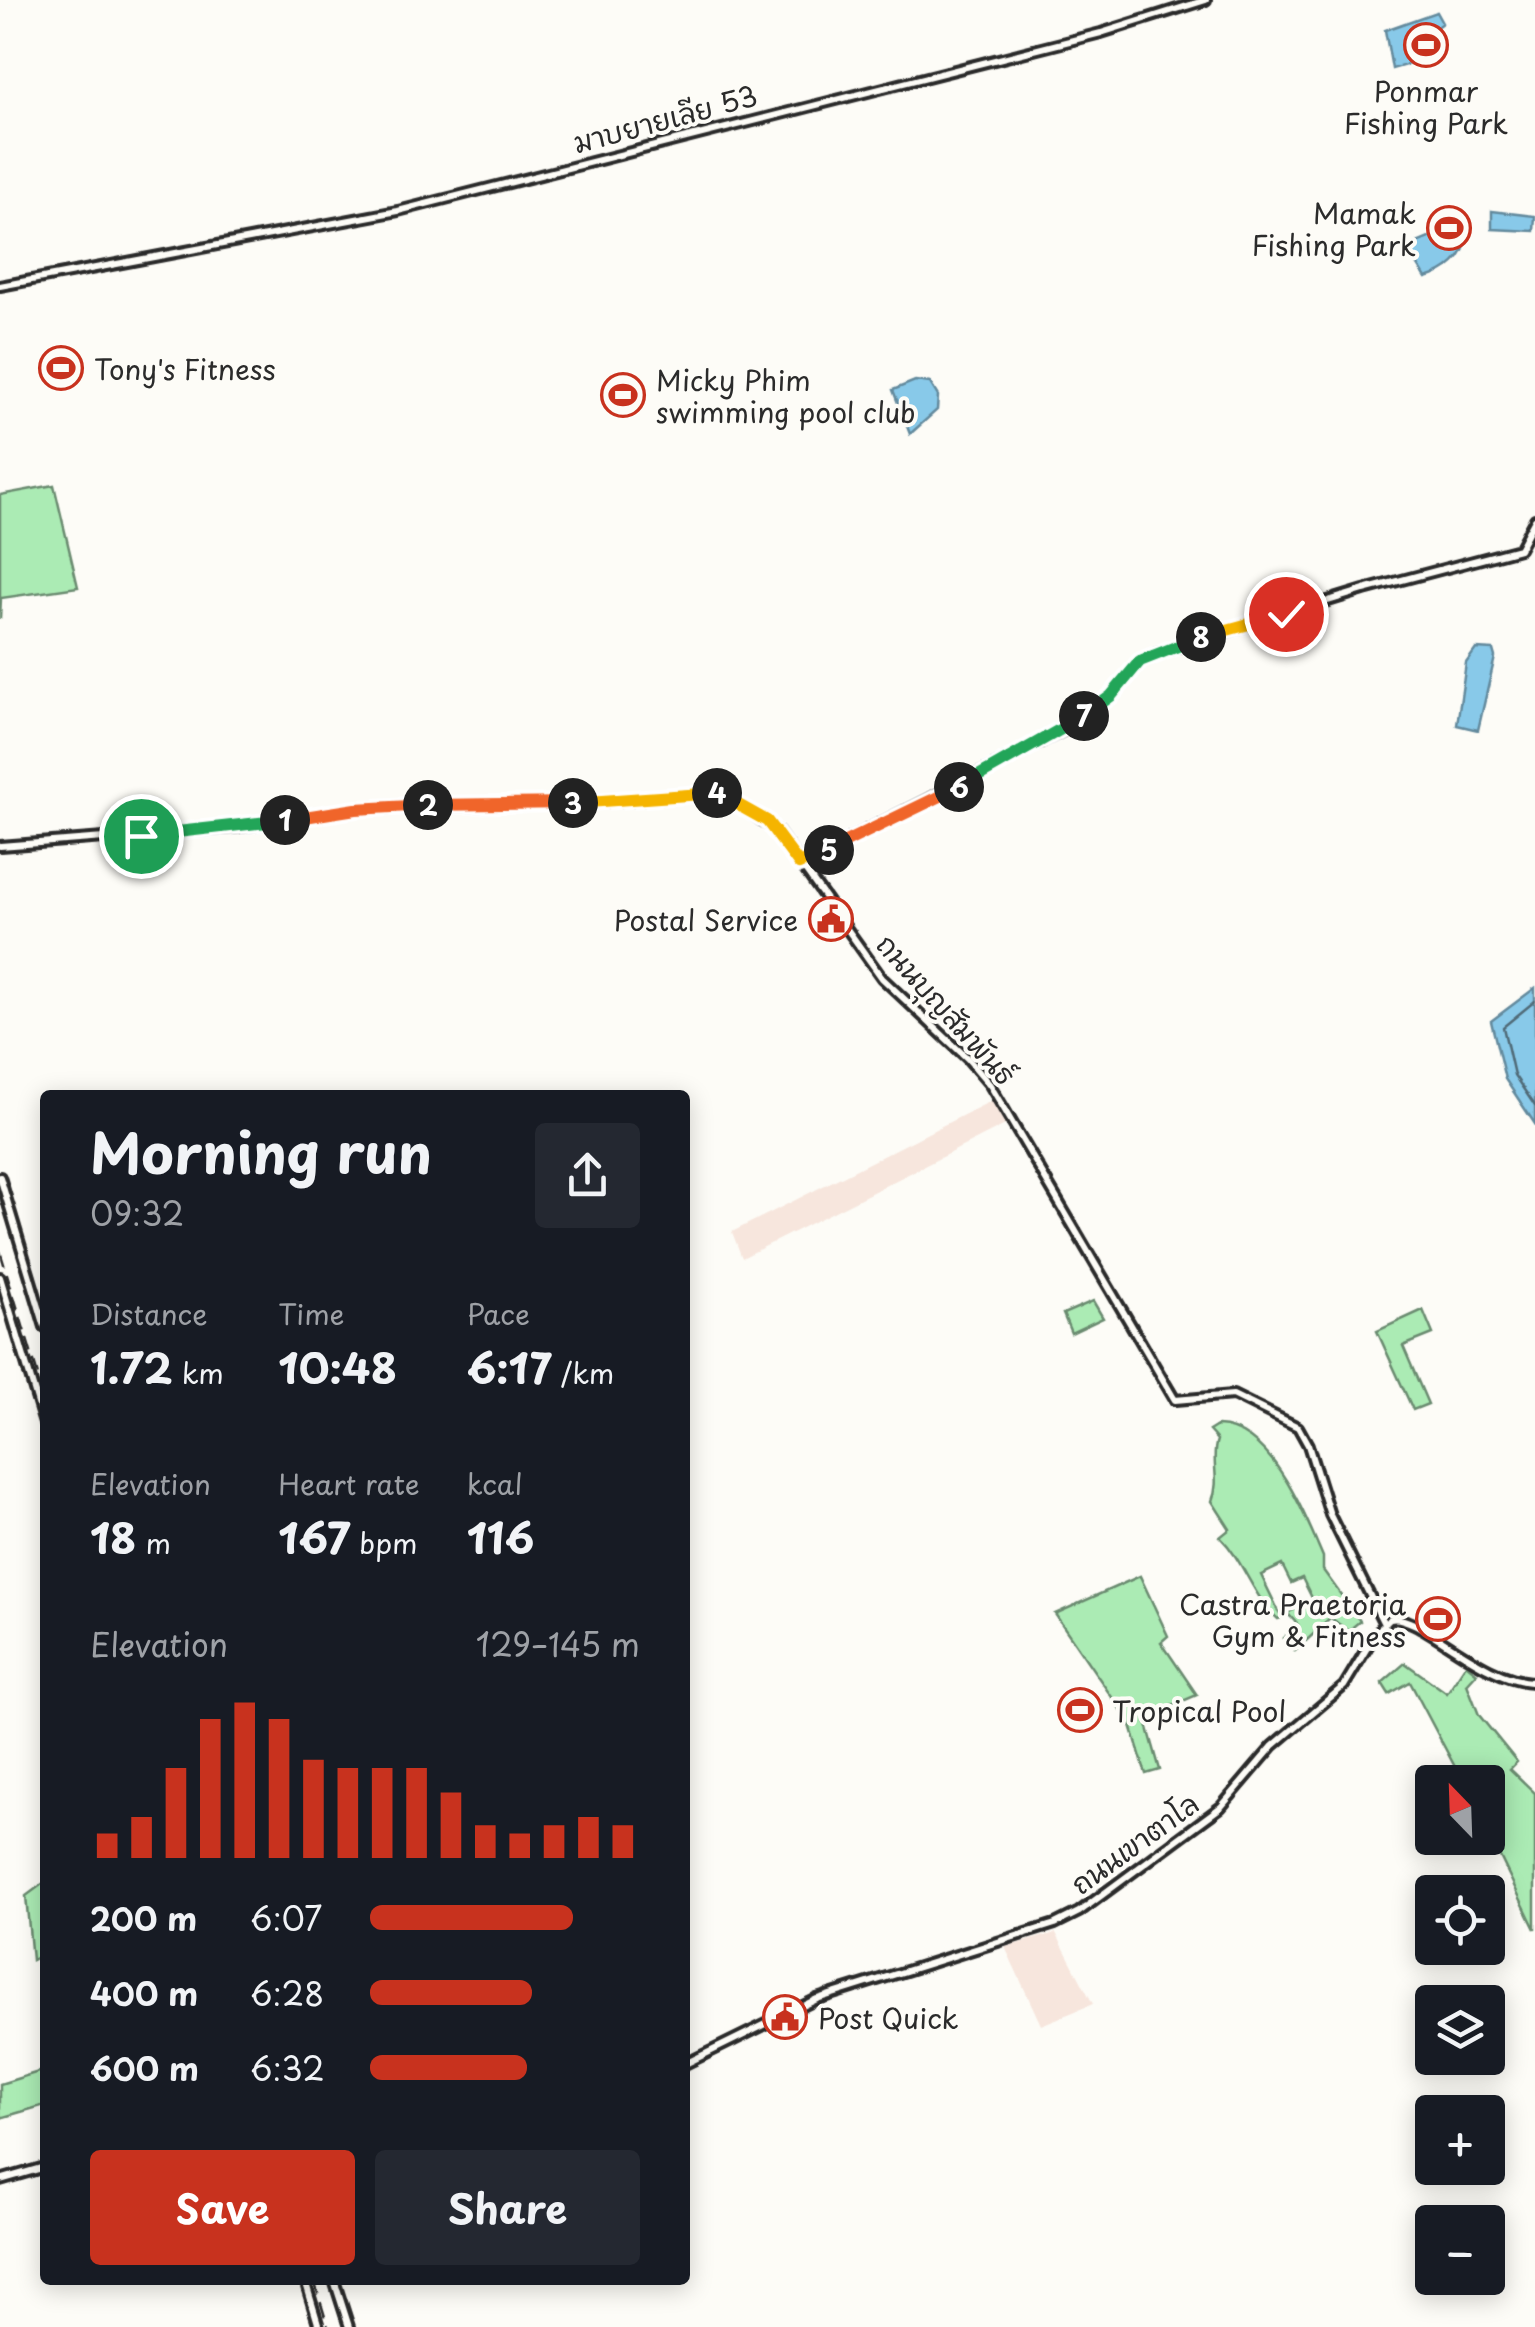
<!DOCTYPE html>
<html lang="en">
<head>
<meta charset="utf-8">
<style>
  body { margin:0; font-family:"Playpen Sans","Playpen Sans Thai",sans-serif; background:#242831; color:#f1f3f6; height:100vh; display:flex; flex-direction:column; font-size:38px; white-space:nowrap }
  * { box-sizing:border-box; margin:0 }
  p { font-size:32px; color:#9ea1a6 }
  .icon { flex:none; width:55px; height:55px; fill:none; stroke:currentColor; stroke-width:2; stroke-linecap:round; stroke-linejoin:round }
  .map { position:relative; flex:1; overflow:hidden }
  .side { position:absolute; left:40px; top:1090px; width:650px; height:1195px; display:flex; flex-direction:column; background:#171b24; border-radius:10px; box-shadow:0 5px 25px #0003 }
  .side>* { flex:none }
  .needle { width:65px; rotate:337deg }
  .controls { position:absolute; left:1415px; top:1765px; display:grid; gap:20px }
  .controls a { display:grid; place-items:center; width:90px; height:90px; border-radius:10px; background:#171b24; box-shadow:0 5px 25px #0003; font-size:50px }
  .pin { position:absolute; display:grid; place-items:center; width:85px; height:85px; color:#fff; margin:-42px; border:5px solid #fff; border-radius:50%; box-shadow:0 2px 10px #0007 }
  .km { position:absolute; width:50px; height:50px; margin:-25px; border-radius:50%; background:#222; color:#fff; font-size:28px; line-height:50px; text-align:center }
  .round { display:grid; place-items:center; flex:none; width:105px; height:105px; border-radius:10px; background:#242831 }
  .summary { display:flex; align-items:center; justify-content:space-between; height:170px; padding:0 50px }
  h1 { font-size:55px; font-weight:700; line-height:75px }
  .figures { display:grid; grid-template-columns:repeat(3,1fr); gap:15px; height:170px; padding:10px 50px }
  .figures div { display:grid; align-content:center }
  .figures b { font-size:42px; font-weight:700 }
  .figures small { font-size:28px; font-weight:400 }
  .figures p { font-size:28px }
  .chart { height:280px; padding:20px 50px }
  .chart p { display:flex; justify-content:space-between }
  .chart svg { width:100%; height:180px; margin-top:10px; stroke:#c8321e; stroke-width:6 }
  .button { display:flex; gap:20px; margin-top:auto; padding:20px 50px }
  .button a { flex:1; height:115px; border-radius:10px; background:#c8321e; color:#fff; font-size:40px; font-weight:700; line-height:115px; text-align:center }
  .button a+a { background:#242831; color:#f1f3f6 }
  ul { padding:0 50px; list-style:none; font-size:32px }
  li { display:grid; grid-template-columns:160px 120px 1fr; align-items:center; height:75px }
  li i { height:25px; border-radius:12px; background:#c8321e }
  .map>svg:first-child { display:block }
  .built { fill:#f7e6dd }
  .green { fill:#abebb4; stroke:#6b8b70; stroke-width:2.5; fill-rule:evenodd }
  .water { fill:#88c9e9; stroke:#638a9d; stroke-width:2.5 }
  .lines { fill:none; stroke-linecap:round; stroke-linejoin:round }
  .shore { stroke:#506a77; stroke-width:2.5 }
  .minor-casing { stroke:#2b2b2b; stroke-width:14 }
  .minor { stroke:#fdfcf7; stroke-width:6 }
  .rail { stroke:#2b2b2b; stroke-width:2.5; stroke-dasharray:15 8; stroke-linecap:butt }
  .split-1-casing { stroke:#fff; stroke-width:20 }
  .split-2-casing { stroke:#fff; stroke-width:20 }
  .split-3-casing { stroke:#fff; stroke-width:20 }
  .split-4-casing { stroke:#fff; stroke-width:20 }
  .split-5-casing { stroke:#fff; stroke-width:20 }
  .split-6-casing { stroke:#fff; stroke-width:20 }
  .split-7-casing { stroke:#fff; stroke-width:20 }
  .split-8-casing { stroke:#fff; stroke-width:20 }
  .split-9-casing { stroke:#fff; stroke-width:20 }
  .split-1 { stroke:#22a559; stroke-width:12 }
  .split-2 { stroke:#f0652b; stroke-width:12 }
  .split-3 { stroke:#f0652b; stroke-width:12 }
  .split-4 { stroke:#f5b400; stroke-width:12 }
  .split-5 { stroke:#f5b400; stroke-width:12 }
  .split-6 { stroke:#f0652b; stroke-width:12 }
  .split-7 { stroke:#22a559; stroke-width:12 }
  .split-8 { stroke:#22a559; stroke-width:12 }
  .split-9 { stroke:#f5b400; stroke-width:12 }
  .labels { text-anchor:middle; dominant-baseline:central; stroke-width:8; stroke-linejoin:round; paint-order:stroke }
  .poi-label { font-size:28px; fill:#2b2b2b; stroke:#fdfcf7; text-anchor:start }
  .street-label { font-size:28px; fill:#2b2b2b; stroke:#fdfcf7 }
</style>
</head>
<body>
<div class="map">
<svg width="1535" height="2327" viewBox="0 0 1535 2327">
  <rect width="100%" height="100%" fill="#fdfcf7"/>
  <filter id="ink" filterUnits="userSpaceOnUse"><feTurbulence type="fractalNoise" baseFrequency=".01" numOctaves="2"/><feDisplacementMap in="SourceGraphic" scale="20" xChannelSelector="R" yChannelSelector="G"/><feConvolveMatrix kernelMatrix="1 2 1 2 8 2 1 2 1" color-interpolation-filters="sRGB"/></filter>
  <g filter="url(#ink)">
    <!-- built -->
    <g class="built">
      <polygon points="995,1099 1007,1124 742,1258 732,1232"/>
      <polygon points="1056,1933 1093,2004 1041,2025 1005,1947"/>
    </g>
    <!-- green -->
    <g class="green">
      <polygon points="54,485 78,587 1,598 0,619 0,495"/>
      <polygon points="1093,1301 1103,1318 1071,1333 1063,1314"/>
      <polygon points="1423,1310 1433,1334 1403,1346 1428,1404 1413,1410 1377,1331"/>
      <path d="M1217,1426C1271,1427 1305,1515 1323,1557V1570L1360,1621L1348,1631L1331,1618L1295,1651L1283,1638L1298,1625L1289,1615L1278,1619C1252,1596 1245,1562 1220,1537L1230,1529L1212,1501C1221,1479 1210,1461 1217,1440L1209,1431ZM1282,1565L1291,1583L1302,1578L1313,1600L1281,1616L1261,1575Z"/>
      <polygon points="1140,1576 1168,1636 1161,1642 1197,1695 1145,1717 1160,1770 1146,1774 1131,1725 1055,1614"/>
      <polygon points="1405,1663 1447,1693 1466,1664 1477,1673 1467,1684 1479,1715 1517,1762 1510,1769 1535,1793 1535,1929 1488,1832 1488,1782 1463,1782 1410,1682 1389,1694 1382,1683"/>
      <polygon points="45,1882 45,1953 32,1960 26,1896"/>
      <polygon points="45,2070 45,2105 0,2118 0,2084"/>
    </g>
    <!-- water -->
    <g class="water">
      <polygon points="1436,12 1442,23 1415,43 1420,61 1392,69 1385,30"/>
      <polygon points="1492,211 1535,216 1534,231 1492,229"/>
      <path d="M1460,225L1466,235C1468,257 1445,273 1426,278L1411,254L1412,245Z"/>
      <polygon points="915,381 930,383 938,396 937,410 910,434 893,390"/>
      <polygon points="1476,649 1493,650 1495,657 1478,730 1457,725 1466,663"/>
      <polygon points="1535,988 1535,1124 1505,1079 1491,1021"/>
    </g>
    <g class="lines">
      <!-- shore -->
      <polyline class="shore" points="1535,1001 1503,1027 1514,1075 1535,1106"/>
      <!-- minor casing -->
      <g class="minor-casing">
        <g id="minor">
          <polyline points="0,286 398,211 1101,33 1206,0"/>
          <polyline points="0,846 234,828 364,808 588,803 722,793 778,832 882,978 968,1059 990,1085 1175,1400 1233,1395 1298,1427 1308,1445 1330,1515 1384,1624"/>
          <polyline points="799,864 1067,729 1111,696 1140,661 1155,654 1364,590 1519,549 1535,519"/>
          <polyline points="0,1177 45,1327"/>
          <polyline points="0,1277 45,1427"/>
          <path d="M685,2064L817,1999L1055,1924L1079,1912L1221,1807L1273,1746L1344,1686L1376,1633L1390,1619C1418,1611 1481,1682 1535,1682"/>
          <polyline points="0,2180 45,2167"/>
          <polyline points="305,2280 319,2327"/>
          <polyline points="334,2280 349,2327"/>
        </g>
      </g>
      <!-- minor -->
      <use href="#minor" class="minor"/>
      <!-- rail -->
      <g class="rail">
        <polyline points="0,1251 45,1398"/>
        <polyline points="314,2280 328,2327"/>
      </g>
    </g>
  </g>
  <g class="lines" filter="url(#ink)">
    <!-- split-1 casing -->
    <g class="split-1-casing">
      <polyline id="split-1" points="141,836 285,820"/>
    </g>
    <!-- split-2 casing -->
    <g class="split-2-casing">
      <polyline id="split-2" points="285,820 356,809 428,805"/>
    </g>
    <!-- split-3 casing -->
    <g class="split-3-casing">
      <polyline id="split-3" points="428,805 573,803"/>
    </g>
    <!-- split-4 casing -->
    <g class="split-4-casing">
      <polyline id="split-4" points="573,803 717,793"/>
    </g>
    <!-- split-5 casing -->
    <g class="split-5-casing">
      <polyline id="split-5" points="717,793 767,821 799,864 829,850"/>
    </g>
    <!-- split-6 casing -->
    <g class="split-6-casing">
      <polyline id="split-6" points="829,850 959,787"/>
    </g>
    <!-- split-7 casing -->
    <g class="split-7-casing">
      <polyline id="split-7" points="959,787 1084,716"/>
    </g>
    <!-- split-8 casing -->
    <g class="split-8-casing">
      <polyline id="split-8" points="1084,716 1111,696 1140,661 1201,637"/>
    </g>
    <!-- split-9 casing -->
    <g class="split-9-casing">
      <polyline id="split-9" points="1201,637 1286,614"/>
    </g>
    <!-- split-1 -->
    <use href="#split-1" class="split-1"/>
    <!-- split-2 -->
    <use href="#split-2" class="split-2"/>
    <!-- split-3 -->
    <use href="#split-3" class="split-3"/>
    <!-- split-4 -->
    <use href="#split-4" class="split-4"/>
    <!-- split-5 -->
    <use href="#split-5" class="split-5"/>
    <!-- split-6 -->
    <use href="#split-6" class="split-6"/>
    <!-- split-7 -->
    <use href="#split-7" class="split-7"/>
    <!-- split-8 -->
    <use href="#split-8" class="split-8"/>
    <!-- split-9 -->
    <use href="#split-9" class="split-9"/>
  </g>
  <!-- icons -->
  <defs>
    <g id="stadium-ring" transform="scale(2.25)"><circle r="9.5" fill="#fdfcf7" stroke="#c8321e" stroke-width="1.5"/><path d="M0-5a6.5 5 0 1 0 0 10a6.5 5 0 1 0 0-10ZM-3.5-1.8h7v3.6h-7Z" fill="#c8321e"/></g>
    <g id="civic-ring" transform="scale(2.25)"><circle r="9.5" fill="#fdfcf7" stroke="#c8321e" stroke-width="1.5"/><path d="M-.6-6.5H3V-4.5H.6V-3L4-1V1h2V6H-6V1h2V-1L-.6-3ZM-1.2 2.5V6h2.4V2.5Z" fill="#c8321e"/></g>
  </defs>
  <g fill-rule="evenodd">
    <use href="#stadium-ring" x="1426" y="45"/>
    <use href="#stadium-ring" x="1449" y="228"/>
    <use href="#stadium-ring" x="61" y="368"/>
    <use href="#stadium-ring" x="623" y="395"/>
    <use href="#civic-ring" x="831" y="919"/>
    <use href="#stadium-ring" x="1438" y="1619"/>
    <use href="#stadium-ring" x="1080" y="1710"/>
    <use href="#civic-ring" x="785" y="2017"/>
  </g>
  <g class="labels">
    <!-- poi labels -->
    <g class="poi-label">
      <text x="1426" y="90" text-anchor="middle">Ponmar<tspan x="1426" dy="32">Fishing Park</tspan></text>
      <text x="1416" y="212" text-anchor="end">Mamak<tspan x="1416" dy="32">Fishing Park</tspan></text>
      <text x="94" y="368">Tony's Fitness</text>
      <text x="656" y="379">Micky Phim<tspan x="656" dy="32">swimming pool club</tspan></text>
      <text x="798" y="919" text-anchor="end">Postal Service</text>
      <text x="1406" y="1603" text-anchor="end">Castra Praetoria<tspan x="1406" dy="32">Gym &amp; Fitness</tspan></text>
      <text x="1112" y="1710">Tropical Pool</text>
      <text x="818" y="2017">Post Quick</text>
    </g>
    <!-- street labels -->
    <g class="street-label">
      <text transform="translate(665 118) rotate(-15)">มาบยายเลีย 53</text>
      <text transform="translate(947 1009) rotate(48)">ถนนบุญสัมพันธ์</text>
      <text transform="translate(1134 1843) rotate(-36)">ถนนเขาตาโล</text>
    </g>
  </g>
</svg>
<div class="controls">
<a><svg class="needle" viewBox="-14 -14 28 28"><path d="M0-13l5 13h-10z" fill="#e53935"/><path d="M0 13l5-13h-10z" fill="#9ea1a6"/></svg></a>
<a><svg class="icon" aria-label="locate" viewBox="0 0 24 24"><circle cx="12" cy="12" r="6"/><path d="M12 2v4M12 18v4M2 12h4M18 12h4"/></svg></a>
<a><svg class="icon" aria-label="layers" viewBox="0 0 24 24"><path d="M12 4l9 5-9 5-9-5zM3 14l9 5 9-5"/></svg></a>
<a>+</a>
<a>−</a>
</div>
<div class="pin" style="left:141px;top:836px;background:#1e9e55"><svg class="icon" aria-label="arrive" viewBox="0 0 24 24"><path d="M6 21V4h12l-3 4 3 4H6"/></svg></div>
<div class="pin" style="left:1286px;top:614px;background:#d93025"><svg class="icon" aria-label="check" viewBox="0 0 24 24"><path d="M5 12l5 5 9-10"/></svg></div>
<b class="km" style="left:285px;top:820px">1</b>
<b class="km" style="left:428px;top:805px">2</b>
<b class="km" style="left:573px;top:803px">3</b>
<b class="km" style="left:717px;top:793px">4</b>
<b class="km" style="left:829px;top:850px">5</b>
<b class="km" style="left:959px;top:787px">6</b>
<b class="km" style="left:1084px;top:716px">7</b>
<b class="km" style="left:1201px;top:637px">8</b>
<section class="side">
<div class="summary"><div><h1>Morning run</h1><p>09:32</p></div><a class="round"><svg class="icon" aria-label="share" viewBox="0 0 24 24"><path d="M12 15V3M7 8l5-5 5 5M5 13v7h14v-7"/></svg></a></div>
<div class="figures">
<div><p>Distance</p><b>1.72<small> km</small></b></div>
<div><p>Time</p><b>10:48</b></div>
<div><p>Pace</p><b>6:17<small> /km</small></b></div>
</div>
<div class="figures">
<div><p>Elevation</p><b>18<small> m</small></b></div>
<div><p>Heart rate</p><b>167<small> bpm</small></b></div>
<div><p>kcal</p><b>116</b></div>
</div>
<div class="chart"><p><span>Elevation</span>129–145 m</p>
<svg viewBox="0 0 160 44" preserveAspectRatio="none"><path d="M5 44V38M15 44V34M25 44V22M35 44V10M45 44V6M55 44V10M65 44V20M75 44V22M85 44V22M95 44V22M105 44V28M115 44V36M125 44V38M135 44V36M145 44V34M155 44V36"/></svg>
</div>
<ul>
<li><b>200 m</b>6:07<i style="width:75%"></i></li>
<li><b>400 m</b>6:28<i style="width:60%"></i></li>
<li><b>600 m</b>6:32<i style="width:58%"></i></li>
</ul>
<div class="button"><a>Save</a><a>Share</a></div>
</section>
</div>
</body>
</html>
